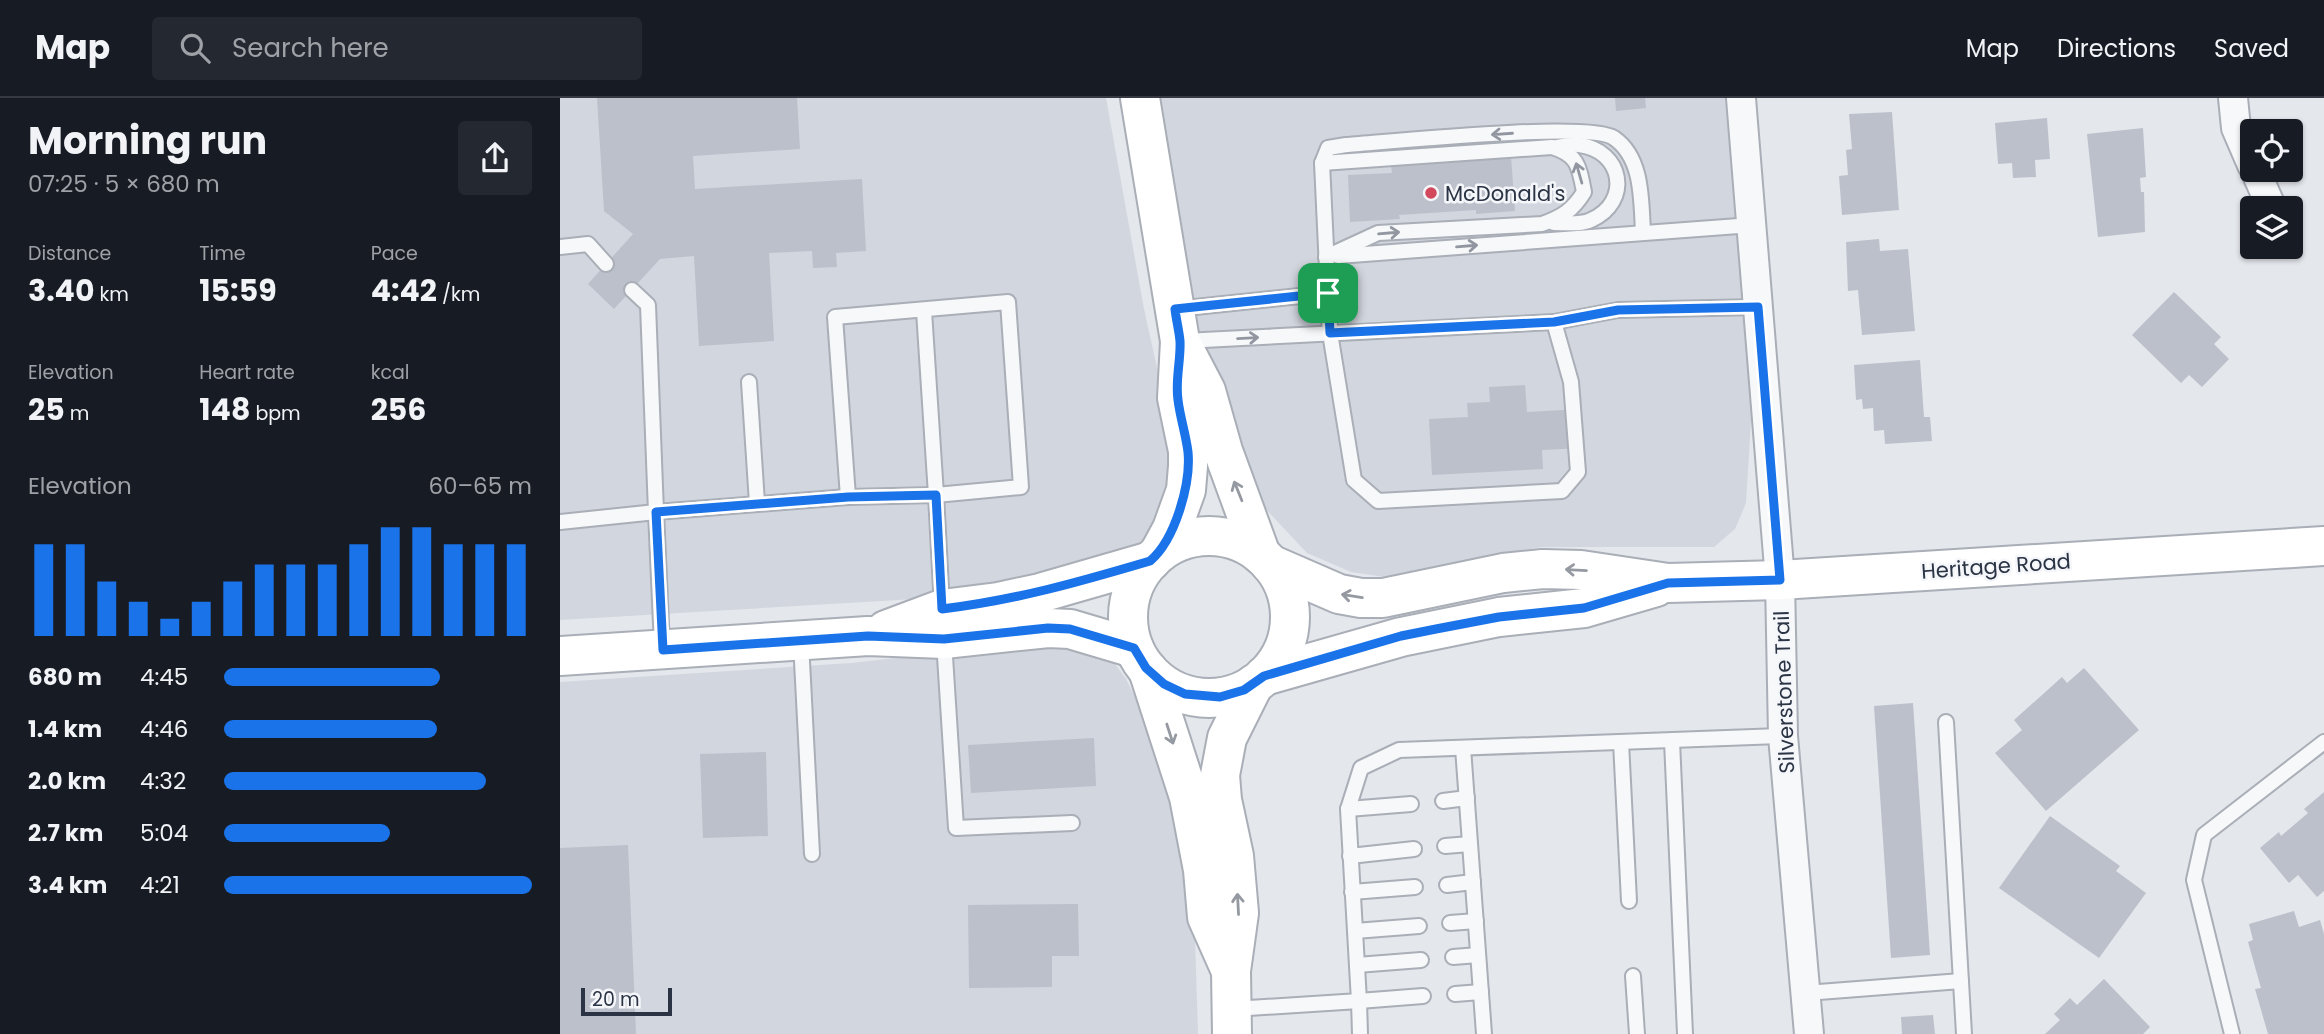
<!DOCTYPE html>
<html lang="en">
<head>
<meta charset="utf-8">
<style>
  body { margin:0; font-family:Poppins,sans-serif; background:#242831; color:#f1f3f6; height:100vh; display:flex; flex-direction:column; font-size:26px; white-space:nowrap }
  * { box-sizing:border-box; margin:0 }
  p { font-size:23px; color:#9ea1a6 }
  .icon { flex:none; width:38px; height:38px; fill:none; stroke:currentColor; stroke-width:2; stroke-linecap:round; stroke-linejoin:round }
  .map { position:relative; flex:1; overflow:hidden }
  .sheet { display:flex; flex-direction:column; background:#171b24; width:560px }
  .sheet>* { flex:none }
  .buttons { position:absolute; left:1680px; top:21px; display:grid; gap:14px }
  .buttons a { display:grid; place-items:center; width:63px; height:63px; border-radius:7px; background:#171b24; box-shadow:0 2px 5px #0004; font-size:35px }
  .scale { position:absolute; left:21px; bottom:18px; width:91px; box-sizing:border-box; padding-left:7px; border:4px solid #2b3445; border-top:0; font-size:19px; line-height:24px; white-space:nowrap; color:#2b3445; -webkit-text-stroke:5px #f4f6f9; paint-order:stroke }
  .pin { position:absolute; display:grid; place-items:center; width:60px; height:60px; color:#fff; margin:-30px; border-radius:14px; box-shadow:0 4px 10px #0006 }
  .round { display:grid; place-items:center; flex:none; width:74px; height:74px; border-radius:7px; background:#242831 }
  .summary { display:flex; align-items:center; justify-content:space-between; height:119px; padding:0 28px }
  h1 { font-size:38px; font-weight:700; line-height:52px }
  .figures { display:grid; grid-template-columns:repeat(3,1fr); gap:10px; height:119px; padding:7px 28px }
  .figures div { display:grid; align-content:center }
  .figures b { font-size:30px; font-weight:700 }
  .figures small { font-size:19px; font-weight:400 }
  .figures p { font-size:19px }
  .chart { height:196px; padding:14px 28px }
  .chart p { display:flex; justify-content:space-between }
  .chart svg { width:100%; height:126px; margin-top:7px; stroke:#1a73e8; stroke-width:6 }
  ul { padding:0 28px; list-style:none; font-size:23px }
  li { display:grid; grid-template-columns:112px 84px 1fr; align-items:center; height:52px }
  li i { height:18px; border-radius:9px; background:#1a73e8 }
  header { display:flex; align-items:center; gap:42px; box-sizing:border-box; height:98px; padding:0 35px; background:#171b24; border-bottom:2px solid #363941 }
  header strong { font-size:33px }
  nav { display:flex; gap:38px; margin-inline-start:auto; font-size:24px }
  .search { width:490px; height:63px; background:#242831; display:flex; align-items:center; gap:18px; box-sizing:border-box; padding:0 24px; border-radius:7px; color:#9ea1a6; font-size:26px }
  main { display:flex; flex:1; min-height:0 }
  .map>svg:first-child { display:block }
  .built { fill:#d2d6de }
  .building { fill:#bbc0ca }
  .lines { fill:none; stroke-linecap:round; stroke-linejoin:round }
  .lane-casing { stroke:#a9aeb7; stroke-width:18 }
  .street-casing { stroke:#a9aeb7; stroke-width:32 }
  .secondary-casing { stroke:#a9aeb7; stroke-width:42 }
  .lane { stroke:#f7f8fa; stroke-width:14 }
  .street { stroke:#f7f8fa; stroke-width:28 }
  .secondary { stroke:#fff; stroke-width:38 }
  .oneway { stroke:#9196a0 }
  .oneway2 { stroke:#959aa2 }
  .route-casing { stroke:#fff; stroke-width:14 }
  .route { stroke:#1a73e8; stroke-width:9 }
  .poi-dot { fill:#d1495b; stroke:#f4f6f9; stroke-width:2.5 }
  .labels { text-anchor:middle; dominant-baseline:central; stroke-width:5; stroke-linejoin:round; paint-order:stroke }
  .poi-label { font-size:21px; fill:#2b3445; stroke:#f4f6f9; text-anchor:start }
  .street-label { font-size:21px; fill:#2b3445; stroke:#f4f6f9 }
</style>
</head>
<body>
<header>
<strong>Map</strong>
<div class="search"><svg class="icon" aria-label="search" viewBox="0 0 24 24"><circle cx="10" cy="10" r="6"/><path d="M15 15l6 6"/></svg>Search here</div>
<nav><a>Map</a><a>Directions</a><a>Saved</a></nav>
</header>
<main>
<section class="sheet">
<div class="summary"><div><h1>Morning run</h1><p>07:25 · 5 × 680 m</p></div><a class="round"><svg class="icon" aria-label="share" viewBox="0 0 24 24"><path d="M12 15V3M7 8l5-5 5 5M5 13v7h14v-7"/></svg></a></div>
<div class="figures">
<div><p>Distance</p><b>3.40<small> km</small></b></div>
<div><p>Time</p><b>15:59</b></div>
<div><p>Pace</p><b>4:42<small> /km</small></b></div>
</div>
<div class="figures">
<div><p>Elevation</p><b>25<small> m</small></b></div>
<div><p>Heart rate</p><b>148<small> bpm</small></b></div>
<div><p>kcal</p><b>256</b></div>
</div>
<div class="chart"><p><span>Elevation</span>60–65 m</p>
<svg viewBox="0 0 160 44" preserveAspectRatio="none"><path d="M5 44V12M15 44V12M25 44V25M35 44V32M45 44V38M55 44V32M65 44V25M75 44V19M85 44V19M95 44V19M105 44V12M115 44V6M125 44V6M135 44V12M145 44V12M155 44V12"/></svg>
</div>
<ul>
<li><b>680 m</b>4:45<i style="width:70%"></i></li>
<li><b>1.4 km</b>4:46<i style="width:69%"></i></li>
<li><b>2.0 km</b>4:32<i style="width:85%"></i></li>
<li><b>2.7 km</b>5:04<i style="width:54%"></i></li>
<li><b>3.4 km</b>4:21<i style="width:100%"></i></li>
</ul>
</section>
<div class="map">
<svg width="1764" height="936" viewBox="0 0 1764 936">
  <rect width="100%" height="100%" fill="#e4e7ec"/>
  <!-- built -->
  <g class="built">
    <polygon points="0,0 546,0 584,211 617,360 590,436 579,445 556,454 460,483 355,501 0,522"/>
    <polygon points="580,0 1181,0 1198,209 1186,405 1175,431 1154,449 981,449 825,479 791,474 747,455 702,407 620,243"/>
    <polygon points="481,544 537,555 555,566 566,581 591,631 617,716 635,839 638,936 0,936 0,584 291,565"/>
  </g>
  <!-- building -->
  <g class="building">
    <polygon points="37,0 237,0 240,51 133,58 135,91 302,81 306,153 276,155 277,169 253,170 252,153 209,155 214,243 139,248 134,158 100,161 54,211 28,186 73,136 44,113"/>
    <polygon points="1055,0 1085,0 1086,10 1056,13"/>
    <polygon points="1332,14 1339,112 1282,117 1279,78 1288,77 1286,52 1292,51 1289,16"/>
    <polygon points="1487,20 1490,61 1475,62 1476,79 1453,80 1452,65 1438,66 1435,25"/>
    <polygon points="1583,30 1586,79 1580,80 1581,94 1584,94 1585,134 1538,139 1527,36"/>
    <polygon points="951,59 955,113 916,116 916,112 839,117 840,121 790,124 788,77 832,75 831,67"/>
    <polygon points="1319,141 1320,153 1348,151 1355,233 1302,237 1298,192 1288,193 1286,144"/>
    <polygon points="1614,194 1661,239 1654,246 1669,261 1642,289 1629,277 1621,285 1572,237"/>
    <polygon points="1360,262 1364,319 1370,319 1372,343 1325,346 1324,332 1314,333 1313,310 1303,311 1302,301 1296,302 1294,267"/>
    <polygon points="965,287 967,314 1021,311 1023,350 982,352 983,371 872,377 869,321 908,319 907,305 930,304 929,289"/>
    <polygon points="1524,570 1579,632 1486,713 1435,655 1462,632 1454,622 1502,579 1507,585"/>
    <polygon points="1353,605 1370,857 1331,860 1314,608"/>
    <polygon points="534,640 536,688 411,695 408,647"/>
    <polygon points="206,654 208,738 143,740 140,656"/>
    <polygon points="1764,694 1764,793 1757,799 1738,777 1729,785 1700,750 1719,734 1721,738 1748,715 1744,711"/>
    <polygon points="1490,718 1560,768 1556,773 1586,795 1539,860 1439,790"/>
    <polygon points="68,747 76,936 0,936 0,750"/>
    <polygon points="518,806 519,858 492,858 492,889 409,890 408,807"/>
    <polygon points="1734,813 1739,829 1760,822 1764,836 1764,936 1708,936 1695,891 1701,890 1688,844 1693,842 1689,826"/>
    <polygon points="1544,881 1590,929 1583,936 1485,936 1500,922 1494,916 1510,900 1517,907"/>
    <polygon points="1373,917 1375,936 1342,936 1341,919"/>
  </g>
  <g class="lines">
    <!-- lane casing -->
    <g class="lane-casing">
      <g id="lane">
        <path d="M762,65L992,49C1018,57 1019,68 1024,94C1013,112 1002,119 982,126L818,135L766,159"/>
        <path d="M994,125C1005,125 1021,127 1031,122C1072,104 1063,52 1019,47C1012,46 1004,48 997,49"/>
        <polyline points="0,149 28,146 46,166"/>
        <polyline points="778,158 1192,127"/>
        <polyline points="616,211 768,195"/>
        <path d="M994,224L1011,284L1018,374L1002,393L818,403L794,382L770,235L762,65L768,50L786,47C827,44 1031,23 1054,40C1083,60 1081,102 1083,134"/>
        <polyline points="624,243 994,224 1058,212 1198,209"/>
        <polyline points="189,284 197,405"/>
        <polyline points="288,399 275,219 448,204 461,389 376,397 364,213"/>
        <polyline points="0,424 96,414 88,207 72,192"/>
        <polyline points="384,543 396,730 512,725"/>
        <polyline points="241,544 252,756"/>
        <polyline points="102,549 96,414 288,399 376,397 382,510"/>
        <polyline points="1386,624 1404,936"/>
        <polyline points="1112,643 1125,936"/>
        <polyline points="1061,644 1069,803"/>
        <polyline points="903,650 924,936"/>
        <polyline points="883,703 907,700"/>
        <polyline points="788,711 851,706"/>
        <polyline points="885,748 910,746"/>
        <polyline points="790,758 854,751"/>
        <polyline points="887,787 913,784"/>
        <polyline points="792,794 855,789"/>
        <polyline points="890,825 916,823"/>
        <polyline points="795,833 859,828"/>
        <polyline points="893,859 918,857"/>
        <polyline points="797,867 861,862"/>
        <polyline points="1073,878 1077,936"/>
        <polyline points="1246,895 1401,883"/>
        <polyline points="895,896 921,894"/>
        <polyline points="673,911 799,903 788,711 801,670 839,652 1223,638"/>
        <polyline points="800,936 799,903 863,898"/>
        <polyline points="1672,936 1634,782 1644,737 1764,644"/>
      </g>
    </g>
    <!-- street casing -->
    <g class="street-casing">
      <g id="street">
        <polyline points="1181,0 1220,482 1223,638 1249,936"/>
        <polyline points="1673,0 1676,30 1692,67"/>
        <polyline points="1695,72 1710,106"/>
      </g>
    </g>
    <!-- secondary casing -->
    <g class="secondary-casing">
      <g id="secondary">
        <polyline points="580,0 620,243 617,300 628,353 628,368 626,392 612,431 599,455"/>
        <polyline points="621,245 646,293 663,353 701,457"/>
        <circle cx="649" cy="519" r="81"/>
        <polyline points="710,466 779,496 801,500 823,500 943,475 983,471 1021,472 1108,485 1220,482 1764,448"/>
        <polyline points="326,532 382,511 438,504 480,495 591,463"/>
        <polyline points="0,558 308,538 384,541 488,530 510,531 574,550"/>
        <polyline points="588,572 629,699 643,772 647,819 671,873"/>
        <polyline points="704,578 841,539 939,519 1024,510 1096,489"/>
        <polyline points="672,936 671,873 679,815 674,758 662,702 660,677 667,640 694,586"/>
      </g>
    </g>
    <!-- lane -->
    <use href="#lane" class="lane"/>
    <!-- street -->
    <use href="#street" class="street"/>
    <!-- secondary -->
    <use href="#secondary" class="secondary"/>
  </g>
  <!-- one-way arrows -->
  <defs><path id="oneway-shaft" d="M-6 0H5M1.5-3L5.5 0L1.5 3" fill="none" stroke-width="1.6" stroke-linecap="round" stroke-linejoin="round" transform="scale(1.75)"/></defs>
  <g class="oneway">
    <use href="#oneway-shaft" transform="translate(942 36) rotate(176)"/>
    <use href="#oneway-shaft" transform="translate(1019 75) rotate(-106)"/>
    <use href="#oneway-shaft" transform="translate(829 135) rotate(-5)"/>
    <use href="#oneway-shaft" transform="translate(907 148) rotate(-5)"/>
    <use href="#oneway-shaft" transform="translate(688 240) rotate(-3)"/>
  </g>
  <g class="oneway2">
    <use href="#oneway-shaft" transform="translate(678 393) rotate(-112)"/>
    <use href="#oneway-shaft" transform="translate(1016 472) rotate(-177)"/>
    <use href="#oneway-shaft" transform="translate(792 498) rotate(-171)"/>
    <use href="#oneway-shaft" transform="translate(610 636) rotate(72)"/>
    <use href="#oneway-shaft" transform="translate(678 806) rotate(-93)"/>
  </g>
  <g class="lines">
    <!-- route casing -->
    <g class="route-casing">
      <path id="route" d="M768,195L770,235L994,224L1058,212L1198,209L1220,482L1108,485L1024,510L939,519L876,531L841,538L704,578L684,592L660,599L625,596L604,586L586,570L574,550L510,531L488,530L384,541L308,538L103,552L96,414L288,399L376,397L382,511C456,502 519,484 590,463C615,442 631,386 628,354C626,337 620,319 618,302C615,282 621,262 620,243C619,232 616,221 615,211Z"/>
    </g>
    <!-- route -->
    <use href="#route" class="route"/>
  </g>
  <!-- markers -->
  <circle class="poi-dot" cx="871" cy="95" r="7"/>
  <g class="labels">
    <!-- poi labels -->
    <g class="poi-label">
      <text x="885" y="95">McDonald's</text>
    </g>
    <!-- street labels -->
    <g class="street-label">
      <text transform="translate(1436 468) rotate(-4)">Heritage Road</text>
      <text transform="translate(1224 594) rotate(-92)">Silverstone Trail</text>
    </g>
  </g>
</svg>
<div class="buttons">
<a><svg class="icon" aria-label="locate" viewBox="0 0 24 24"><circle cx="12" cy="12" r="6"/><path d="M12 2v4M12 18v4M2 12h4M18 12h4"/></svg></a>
<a><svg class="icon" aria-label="layers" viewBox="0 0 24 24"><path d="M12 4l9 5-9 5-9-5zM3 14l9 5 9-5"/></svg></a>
</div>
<div class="scale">20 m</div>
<div class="pin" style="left:768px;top:195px;background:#1e9e55"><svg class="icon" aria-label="arrive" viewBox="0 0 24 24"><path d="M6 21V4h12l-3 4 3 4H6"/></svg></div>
</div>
</main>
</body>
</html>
